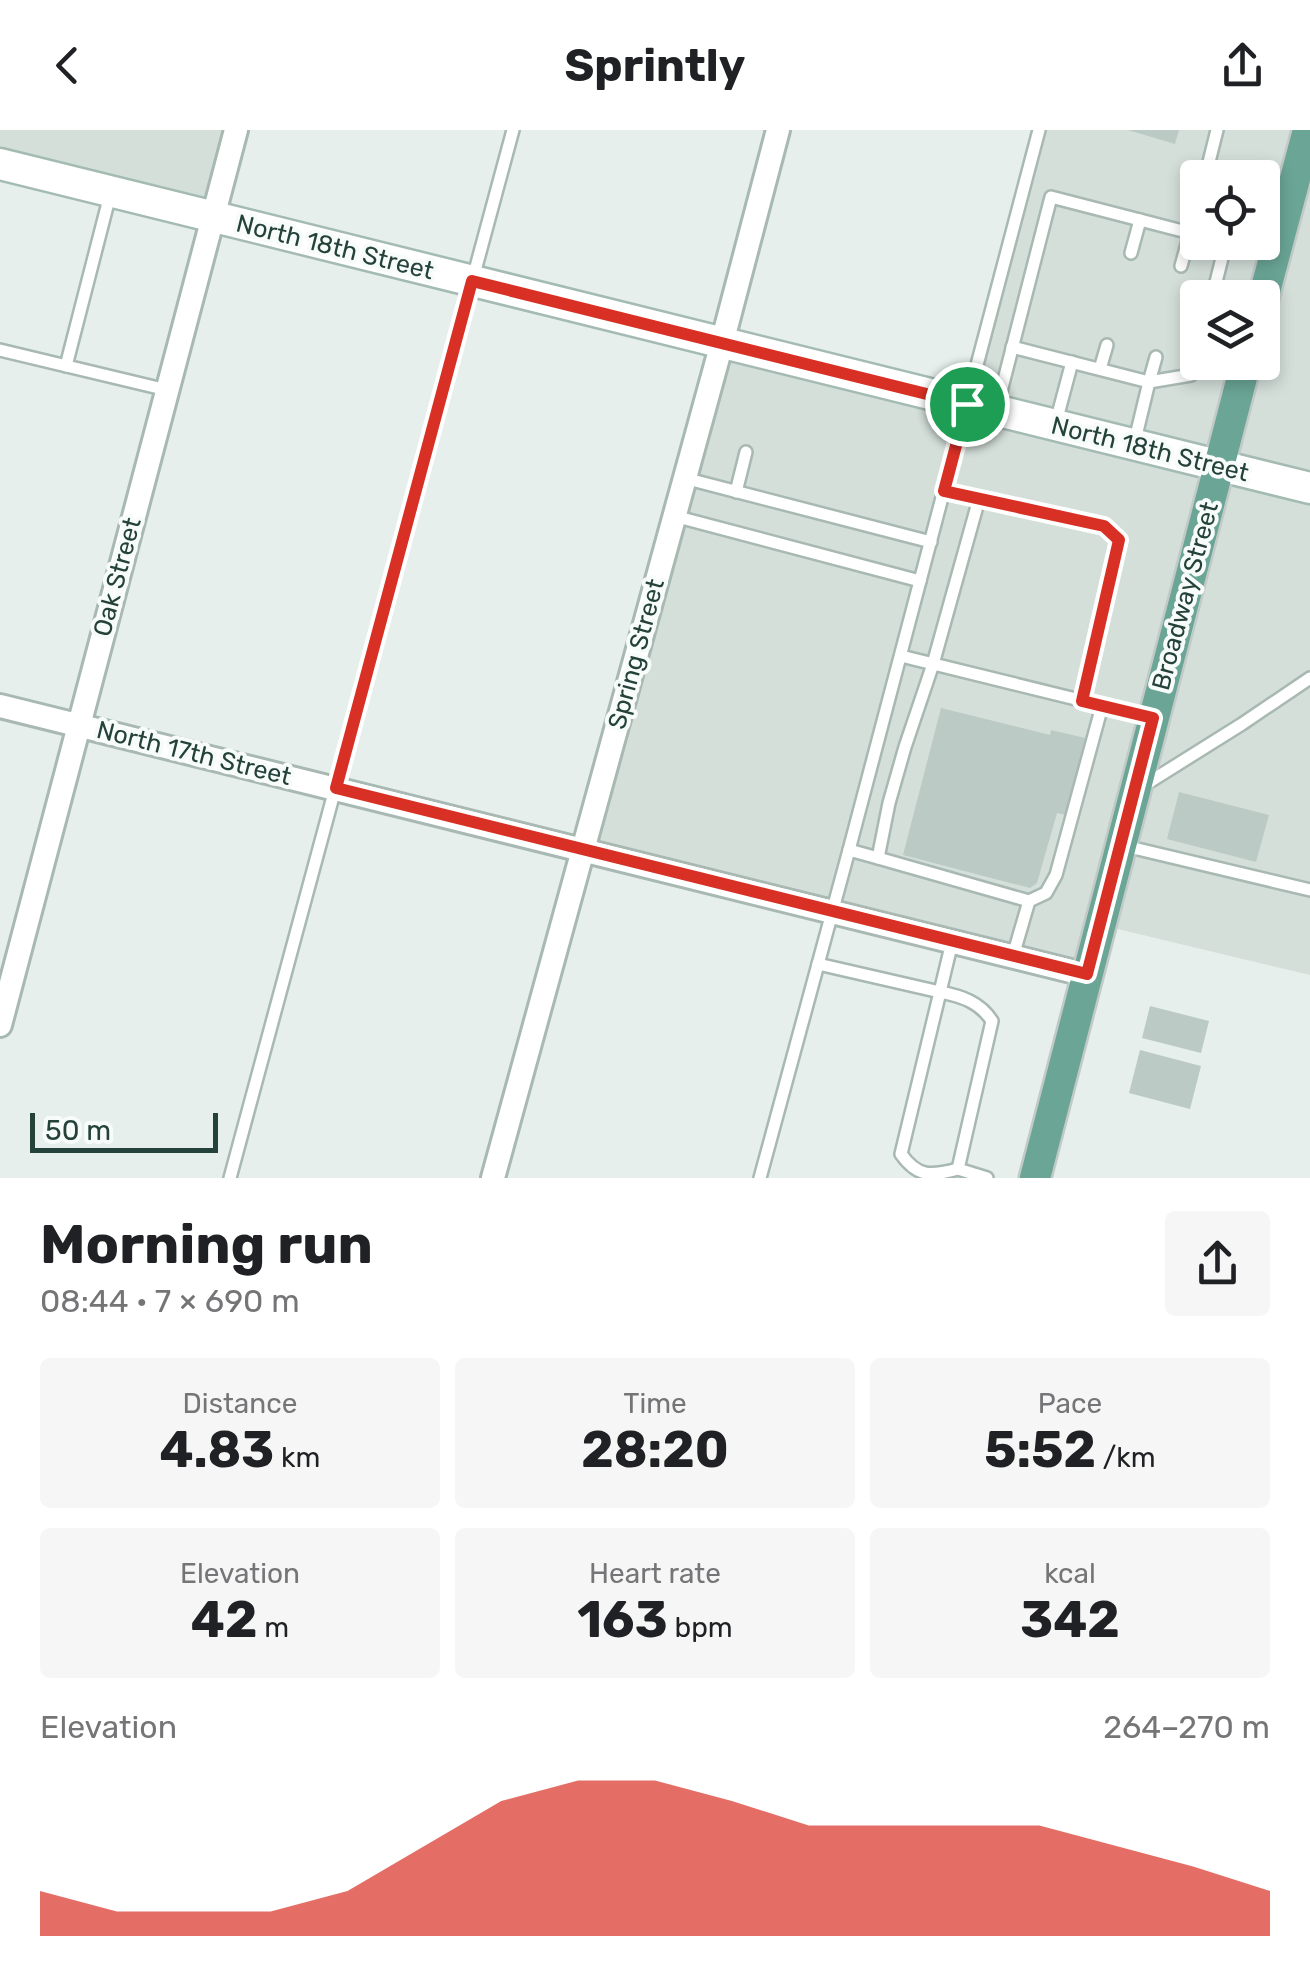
<!DOCTYPE html>
<html lang="en">
<head>
<meta charset="utf-8">
<style>
  body { margin:0; font-family:Rubik,sans-serif; background:#f6f6f6; color:#202124; height:100vh; display:flex; flex-direction:column; font-size:38px; white-space:nowrap }
  * { box-sizing:border-box; margin:0 }
  p { font-size:32px; color:#757577 }
  .icon { flex:none; width:55px; height:55px; fill:none; stroke:currentColor; stroke-width:2; stroke-linecap:round; stroke-linejoin:round }
  .map { position:relative; height:1048px; overflow:hidden }
  .sheet { display:flex; flex-direction:column; background:#fff; flex:1 }
  .sheet>* { flex:none }
  .controls { position:absolute; left:1180px; top:30px; display:grid; gap:20px }
  .controls a { display:grid; place-items:center; width:100px; height:100px; border-radius:10px; background:#fff; box-shadow:0 5px 15px #0003; font-size:50px }
  .scale { position:absolute; left:30px; bottom:25px; width:188px; box-sizing:border-box; padding-left:10px; border:5px solid #24423a; border-top:0; font-size:28px; line-height:35px; white-space:nowrap; color:#24423a; -webkit-text-stroke:8px #f7fbf9; paint-order:stroke }
  .pin { position:absolute; display:grid; place-items:center; width:85px; height:85px; color:#fff; margin:-42px; border:5px solid #fff; border-radius:50%; box-shadow:0 2px 10px #0007 }
  .round { display:grid; place-items:center; flex:none; width:105px; height:105px; border-radius:10px; background:#f6f6f6 }
  .summary { display:flex; align-items:center; justify-content:space-between; height:170px; padding:0 40px }
  h1 { font-size:55px; font-weight:700; line-height:75px }
  .stats { display:grid; grid-template-columns:repeat(3,1fr); gap:15px; height:170px; padding:10px 40px }
  .stats div { display:grid; align-content:center; border-radius:10px; background:#f6f6f6; text-align:center }
  .stats b { font-size:50px; font-weight:700 }
  .stats small { font-size:28px; font-weight:400 }
  .stats p { font-size:28px }
  .chart { height:280px; padding:20px 40px }
  .chart p { display:flex; justify-content:space-between }
  .chart svg { width:100%; height:180px; margin-top:10px; fill:#d93025; opacity:.7 }
  header { display:flex; justify-content:space-between; align-items:center; height:130px; padding:0 40px; background:#fff; font-size:45px; font-weight:700 }
  .map>svg:first-child { display:block }
  .built { fill:#d4dfda; fill-rule:evenodd }
  .building { fill:#bbcac4 }
  .lines { fill:none; stroke-linecap:round; stroke-linejoin:round }
  .lane-casing { stroke:#a8b8b2; stroke-width:16 }
  .street-casing { stroke:#a8b8b2; stroke-width:28 }
  .secondary-casing { stroke:#a4bbb3; stroke-width:35 }
  .primary-casing { stroke:#c2cac8; stroke-width:35 }
  .lane { stroke:#fff; stroke-width:11 }
  .street { stroke:#fff; stroke-width:22 }
  .secondary { stroke:#fff; stroke-width:30 }
  .primary { stroke:#6aa596; stroke-width:30 }
  .route-casing { stroke:#fff; stroke-width:20 }
  .route { stroke:#d93025; stroke-width:12 }
  .labels { text-anchor:middle; dominant-baseline:central; stroke-width:8; stroke-linejoin:round; paint-order:stroke }
  .street-label { font-size:25px; fill:#24423a; stroke:#f7fbf9 }
</style>
</head>
<body>
<header><svg class="icon" aria-label="back" viewBox="0 0 24 24"><path d="M15 5l-7 7 7 7"/></svg>Sprintly<svg class="icon" aria-label="share" viewBox="0 0 24 24"><path d="M12 15V3M7 8l5-5 5 5M5 13v7h14v-7"/></svg></header>
<div class="map">
<svg width="1310" height="1048" viewBox="0 0 1310 1048">
  <rect width="100%" height="100%" fill="#e6efeb"/>
  <!-- built -->
  <g class="built">
    <polygon points="0,0 236,0 213,87 0,34"/>
    <path d="M1039,0H1310V845L1101,795L1087,845L584,719L722,213L967,274ZM1198,48H1262V112H1198ZM1198,168H1262V232H1198Z"/>
  </g>
  <!-- building -->
  <g class="building">
    <polygon points="1128,0 1179,0 1175,14"/>
    <polygon points="941,578 1050,605 1051,600 1085,608 1066,685 1057,683 1037,753 1030,758 903,725"/>
    <polygon points="1179,662 1269,685 1256,732 1167,709"/>
    <polygon points="1150,876 1209,891 1201,923 1142,908"/>
    <polygon points="1140,920 1201,936 1190,979 1129,963"/>
  </g>
  <g class="lines">
    <!-- lane casing -->
    <g class="lane-casing">
      <g id="lane">
        <polyline points="1205,48 1217,0"/>
        <polyline points="1227,112 1271,124"/>
        <polyline points="1131,123 1140,90"/>
        <polyline points="1181,136 1198,74"/>
        <polyline points="1212,168 1226,112"/>
        <polyline points="1012,217 1149,252 1134,314"/>
        <polyline points="0,220 167,260"/>
        <polyline points="1156,227 1149,252 1191,245 1198,221"/>
        <polyline points="66,236 111,61"/>
        <polyline points="1100,239 1107,215"/>
        <polyline points="997,277 1051,67 1198,105"/>
        <polyline points="1056,292 1072,232"/>
        <polyline points="684,348 931,412"/>
        <polyline points="944,361 1104,396 1119,410 1082,571"/>
        <polyline points="736,362 746,322"/>
        <polyline points="979,369 933,534 905,617 889,673 878,728 1029,771 1046,763 1056,745 1102,576"/>
        <polyline points="674,386 920,451"/>
        <polyline points="901,526 1153,588"/>
        <polyline points="1143,656 1242,594 1310,548"/>
        <polyline points="1125,716 1310,760"/>
        <polyline points="849,720 878,728"/>
        <path d="M952,812L940,862C961,866 980,872 992,891L958,1039L987,1048"/>
        <polyline points="1013,826 1029,771"/>
        <path d="M818,834L940,862L901,1024C918,1048 931,1046 958,1039"/>
        <polyline points="230,1048 513,0"/>
        <polyline points="760,1048 849,720 1039,0"/>
      </g>
    </g>
    <!-- street casing -->
    <g class="street-casing">
      <g id="street">
        <polyline points="0,576 1087,845"/>
        <polyline points="0,895 236,0"/>
        <polyline points="493,1048 722,213 778,0"/>
      </g>
    </g>
    <!-- secondary casing -->
    <g class="secondary-casing">
      <polyline id="secondary" points="0,34 1310,358"/>
    </g>
    <!-- primary casing -->
    <g class="primary-casing">
      <g id="primary">
        <polyline points="1262,173 1308,0"/>
        <polyline points="1035,1048 1246,232"/>
      </g>
    </g>
    <!-- lane -->
    <use href="#lane" class="lane"/>
    <!-- street -->
    <use href="#street" class="street"/>
    <!-- secondary -->
    <use href="#secondary" class="secondary"/>
    <!-- primary -->
    <use href="#primary" class="primary"/>
  </g>
  <g class="lines">
    <!-- route casing -->
    <g class="route-casing">
      <polygon id="route" points="472,151 967,274 944,361 1104,396 1119,410 1082,571 1153,588 1087,844 336,658"/>
    </g>
    <!-- route -->
    <use href="#route" class="route"/>
  </g>
  <g class="labels">
    <!-- street labels -->
    <g class="street-label">
      <text transform="translate(335 117) rotate(14)">North 18th Street</text>
      <text transform="translate(1150 319) rotate(14)">North 18th Street</text>
      <text transform="translate(117 447) rotate(-75)">Oak Street</text>
      <text transform="translate(1185 466) rotate(-75)">Broadway Street</text>
      <text transform="translate(636 524) rotate(-75)">Spring Street</text>
      <text transform="translate(194 623) rotate(14)">North 17th Street</text>
    </g>
  </g>
</svg>
<div class="controls">
<a><svg class="icon" aria-label="locate" viewBox="0 0 24 24"><circle cx="12" cy="12" r="6"/><path d="M12 2v4M12 18v4M2 12h4M18 12h4"/></svg></a>
<a><svg class="icon" aria-label="layers" viewBox="0 0 24 24"><path d="M12 4l9 5-9 5-9-5zM3 14l9 5 9-5"/></svg></a>
</div>
<div class="scale">50 m</div>
<div class="pin" style="left:967px;top:274px;background:#1e9e55"><svg class="icon" aria-label="arrive" viewBox="0 0 24 24"><path d="M6 21V4h12l-3 4 3 4H6"/></svg></div>
</div>
<section class="sheet">
<div class="summary"><div><h1>Morning run</h1><p>08:44 · 7 × 690 m</p></div><a class="round"><svg class="icon" aria-label="share" viewBox="0 0 24 24"><path d="M12 15V3M7 8l5-5 5 5M5 13v7h14v-7"/></svg></a></div>
<div class="stats">
<div><p>Distance</p><b>4.83<small> km</small></b></div>
<div><p>Time</p><b>28:20</b></div>
<div><p>Pace</p><b>5:52<small> /km</small></b></div>
</div>
<div class="stats">
<div><p>Elevation</p><b>42<small> m</small></b></div>
<div><p>Heart rate</p><b>163<small> bpm</small></b></div>
<div><p>kcal</p><b>342</b></div>
</div>
<div class="chart"><p><span>Elevation</span>264–270 m</p>
<svg viewBox="0 0 160 44" preserveAspectRatio="none"><path d="M0 44V33L10 38L20 38L30 38L40 33L50 22L60 11L70 6L80 6L90 11L100 17L110 17L120 17L130 17L140 22L150 27L160 33V44z"/></svg>
</div>
</section>
</body>
</html>
